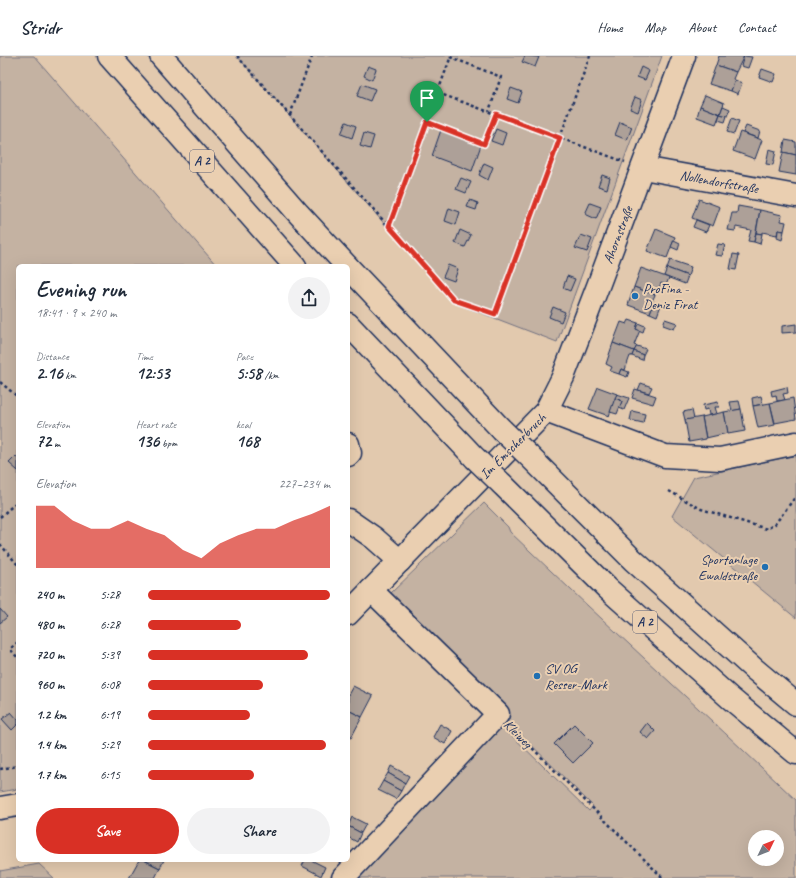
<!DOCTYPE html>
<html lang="en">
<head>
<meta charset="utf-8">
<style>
  body { margin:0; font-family:Caveat,sans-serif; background:#f2f2f3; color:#1f2937; height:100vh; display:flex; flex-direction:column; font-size:15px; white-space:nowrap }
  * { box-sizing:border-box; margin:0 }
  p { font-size:13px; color:#747a83 }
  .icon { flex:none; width:22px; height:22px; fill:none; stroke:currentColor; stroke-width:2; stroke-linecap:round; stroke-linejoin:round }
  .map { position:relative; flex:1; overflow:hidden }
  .side { position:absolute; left:16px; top:208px; width:334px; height:598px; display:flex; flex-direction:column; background:#fff; border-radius:6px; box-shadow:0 4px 16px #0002 }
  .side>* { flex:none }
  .needle { width:26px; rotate:47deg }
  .controls { position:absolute; left:748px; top:774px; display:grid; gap:8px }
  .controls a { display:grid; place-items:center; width:36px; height:36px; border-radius:50%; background:#fff; box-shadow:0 4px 16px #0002; font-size:20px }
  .pin { position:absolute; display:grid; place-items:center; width:34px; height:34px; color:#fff; margin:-41px -17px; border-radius:50% 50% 50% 0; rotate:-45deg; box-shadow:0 0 4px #0007 }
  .pin .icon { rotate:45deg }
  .round { display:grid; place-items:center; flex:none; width:42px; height:42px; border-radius:21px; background:#f2f2f3 }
  .head { display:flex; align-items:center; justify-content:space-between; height:68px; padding:0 20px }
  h1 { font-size:22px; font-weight:800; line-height:30px }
  .stats { display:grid; grid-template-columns:repeat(3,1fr); gap:6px; height:68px; padding:4px 20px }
  .stats div { display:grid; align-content:center }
  .stats b { font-size:17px; font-weight:800 }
  .stats small { font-size:11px; font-weight:400 }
  .stats p { font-size:11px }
  .chart { height:112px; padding:8px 20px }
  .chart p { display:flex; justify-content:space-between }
  .chart svg { width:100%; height:72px; margin-top:4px; fill:#d93025; opacity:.7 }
  .button { display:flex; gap:8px; margin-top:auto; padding:8px 20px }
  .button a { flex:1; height:46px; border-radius:24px; background:#d93025; color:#fff; font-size:16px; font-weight:800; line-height:46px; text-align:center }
  .button a+a { background:#f2f2f3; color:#1f2937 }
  ul { padding:0 20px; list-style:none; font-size:13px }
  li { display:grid; grid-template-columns:64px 48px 1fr; align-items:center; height:30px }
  li i { height:10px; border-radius:5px; background:#d93025 }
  header { display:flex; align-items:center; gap:24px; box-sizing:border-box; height:56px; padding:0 20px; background:#fff; border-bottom:1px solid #e0e1e3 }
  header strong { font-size:19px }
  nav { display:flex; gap:22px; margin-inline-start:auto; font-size:14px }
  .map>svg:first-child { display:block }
  .green { fill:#c4b2a2; stroke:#707080; fill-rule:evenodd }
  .building { fill:#ada098; stroke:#1b2f5e }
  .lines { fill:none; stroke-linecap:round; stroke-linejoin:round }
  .minor-casing { stroke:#1b2f5e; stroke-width:25 }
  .highway-casing { stroke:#1b2f5e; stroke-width:25 }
  .path { stroke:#1b2f5e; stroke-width:2.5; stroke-dasharray:3 3; stroke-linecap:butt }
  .minor { stroke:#eacfb1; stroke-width:22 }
  .highway { stroke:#eacfb1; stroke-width:22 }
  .highway-bridge-casing { stroke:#1b2f5e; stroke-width:25; stroke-linecap:butt }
  .highway-bridge { stroke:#eacfb1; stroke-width:22 }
  .route-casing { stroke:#fff; stroke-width:8 }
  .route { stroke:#d93025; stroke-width:5 }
  .poi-dot { fill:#1f6fb2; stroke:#eacfb1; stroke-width:1.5 }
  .labels { text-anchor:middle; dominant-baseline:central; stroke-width:4; stroke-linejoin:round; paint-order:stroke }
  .shield { fill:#eacfb1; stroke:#595f77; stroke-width:1 }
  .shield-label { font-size:13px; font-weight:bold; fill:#1b2f5e }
  .street-label { font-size:14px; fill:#1b2f5e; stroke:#eacfb1 }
  .poi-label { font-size:14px; fill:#1b2f5e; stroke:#eacfb1; text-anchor:start }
</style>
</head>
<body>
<header>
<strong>Stridr</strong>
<nav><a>Home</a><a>Map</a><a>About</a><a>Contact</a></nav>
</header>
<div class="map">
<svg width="796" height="822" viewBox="0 0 796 822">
  <rect width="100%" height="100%" fill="#e2c9ae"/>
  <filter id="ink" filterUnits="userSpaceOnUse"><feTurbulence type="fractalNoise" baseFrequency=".025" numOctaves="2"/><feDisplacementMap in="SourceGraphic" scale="8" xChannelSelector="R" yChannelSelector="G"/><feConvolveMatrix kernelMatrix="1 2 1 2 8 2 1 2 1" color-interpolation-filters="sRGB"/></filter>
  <g filter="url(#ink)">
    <!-- green -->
    <g class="green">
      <polygon points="0,0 34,0 217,210 18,210 18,733 0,736"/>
      <polygon points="237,0 662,0 557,286 453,246"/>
      <polygon points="796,399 796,562 672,460 694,421"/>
      <path d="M484,447L508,471L510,476C604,567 702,654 796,744V822H346L501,669L589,755L593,750L499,657L390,538ZM755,781H777V803H755Z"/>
      <polygon points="39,808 54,822 0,822 0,815"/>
    </g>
    <!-- building -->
    <g class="building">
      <polygon points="525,0 539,1 535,11 522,6"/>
      <polygon points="719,0 744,0 736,16 716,9"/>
      <polygon points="744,0 752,1 748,12 741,10"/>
      <polygon points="716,9 736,16 733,23 735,24 731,35 709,28"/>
      <polygon points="368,10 376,13 372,24 364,20"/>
      <polygon points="641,11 649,15 645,24 637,21"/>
      <polygon points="762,13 776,18 773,26 759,21"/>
      <polygon points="735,24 742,27 738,38 731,35"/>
      <polygon points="362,28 375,33 370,45 357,40"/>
      <polygon points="511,32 522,36 518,47 507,43"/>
      <polygon points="705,39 724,47 720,58 700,50"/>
      <polygon points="635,41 642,44 638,56 630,53"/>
      <polygon points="700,50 720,58 716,68 697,61"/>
      <polygon points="723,50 730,53 727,60 720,58"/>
      <polygon points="720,58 727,60 725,66 718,64"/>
      <polygon points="732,62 739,65 734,78 727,76"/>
      <polygon points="346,66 356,70 352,82 341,78"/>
      <polygon points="620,66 632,71 627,84 615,79"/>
      <polygon points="746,70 760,75 758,82 743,77"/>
      <polygon points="496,73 506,77 502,89 491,85"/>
      <polygon points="441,74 481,89 472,115 432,100"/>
      <polygon points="740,76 762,84 755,103 733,95"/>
      <polygon points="364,77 374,80 370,93 360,90"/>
      <polygon points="785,84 796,86 796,99 783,96"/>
      <polygon points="769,93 776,95 773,109 766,108"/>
      <polygon points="783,96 796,99 796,119 779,116"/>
      <polygon points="484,107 493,111 488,124 479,119"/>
      <polygon points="602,119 610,122 607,133 598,130"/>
      <polygon points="461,122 471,126 466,137 456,133"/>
      <polygon points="699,143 720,151 713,170 692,162"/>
      <polygon points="470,144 478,147 476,154 467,151"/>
      <polygon points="590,147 601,151 596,163 585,158"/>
      <polygon points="738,150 760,154 754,186 748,185 751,174 736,171 735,175 728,174 732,157 737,157"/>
      <polygon points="449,152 460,156 456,169 445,165"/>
      <polygon points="760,154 782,159 781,165 786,166 784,175 778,174 777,179 762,176 762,178 756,177"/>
      <polygon points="696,164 709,169 706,176 693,171"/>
      <polygon points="656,173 675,181 667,202 647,195"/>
      <polygon points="460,174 471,179 465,191 455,187"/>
      <polygon points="778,174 784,175 782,184 777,182"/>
      <polygon points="756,177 762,178 760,188 754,186"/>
      <polygon points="581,179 592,183 587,196 575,192"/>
      <polygon points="674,184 680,187 678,194 671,191"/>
      <polygon points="718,188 725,189 722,200 715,199"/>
      <polygon points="733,198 739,199 736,214 730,213"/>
      <polygon points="670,204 691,211 688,220 667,212"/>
      <polygon points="448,209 458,213 454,225 443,221"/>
      <polygon points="641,212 669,222 666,229 661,227 659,232 657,231 655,239 634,231"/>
      <polygon points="667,212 688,220 685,228 664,220"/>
      <polygon points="567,220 575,223 570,235 563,232"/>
      <polygon points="634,231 655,239 652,245 654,246 650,257 628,249"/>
      <polygon points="654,246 661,249 657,260 650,257"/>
      <polygon points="553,251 565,256 561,266 549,261"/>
      <polygon points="665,263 677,267 674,273 663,269"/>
      <polygon points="629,264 638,267 636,273 640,274 634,289 637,290 634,295 613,287 621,266 627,268"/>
      <polygon points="638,267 645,270 643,276 636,273"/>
      <polygon points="796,268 796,276 782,277 782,270"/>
      <polygon points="613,287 634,295 632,300 630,300 625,314 621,313 619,318 610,315 612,311 606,308"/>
      <polygon points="637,290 646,293 643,299 634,295"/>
      <polygon points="634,295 643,299 642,304 632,300"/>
      <polygon points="621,313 629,316 627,321 619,318"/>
      <polygon points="641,327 652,331 649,337 638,334"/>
      <polygon points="598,331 617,338 609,360 589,353"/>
      <polygon points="787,331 788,337 783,338 785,344 777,345 776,339 772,340 771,335"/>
      <polygon points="635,333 656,340 653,348 632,342"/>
      <polygon points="617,338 629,342 624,354 619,352 622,345 615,342"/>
      <polygon points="761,340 763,348 753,350 752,342"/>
      <polygon points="615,342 622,345 617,358 610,356"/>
      <polygon points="793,342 796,363 775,367 770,347"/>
      <polygon points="739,345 741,353 732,355 730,346"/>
      <polygon points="718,346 719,351 715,351 717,358 709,359 708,353 704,354 703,349"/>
      <polygon points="770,347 775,369 758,372 753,350"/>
      <polygon points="741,353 745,375 728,378 724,356"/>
      <polygon points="692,354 694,363 685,364 683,356"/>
      <polygon points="632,355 645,358 643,367 630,364"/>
      <polygon points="724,356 728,377 706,382 702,361"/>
      <polygon points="702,361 706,383 689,386 685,364"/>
      <polygon points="16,400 18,403 18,415 9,407"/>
      <polygon points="0,553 7,561 0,567"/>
      <polygon points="353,630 373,640 362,661 348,654 348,639"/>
      <polygon points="348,654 362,661 351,682 348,681"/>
      <polygon points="11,656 18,664 18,668 12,674 2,663"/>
      <polygon points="647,667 655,675 648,683 640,676"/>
      <polygon points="440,668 452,675 445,688 433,681"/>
      <polygon points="574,668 593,687 573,707 554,688"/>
      <polygon points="391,710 409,720 405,727 388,717"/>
      <polygon points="388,717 405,727 401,735 383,725"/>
      <polygon points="383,725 401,735 396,743 378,734"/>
      <polygon points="352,761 366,768 361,777 348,770"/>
      <polygon points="348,770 361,777 357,786 348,781"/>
      <polygon points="139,804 144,804 160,812 155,822 129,822"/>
      <polygon points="144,804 164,804 160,812"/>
      <polygon points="305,804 311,804 325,811 321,820 302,810"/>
    </g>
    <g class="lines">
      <!-- minor casing -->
      <g class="minor-casing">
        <g id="minor">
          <polyline points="643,112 796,140"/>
          <polyline points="546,355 665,400 720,403 796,387"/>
          <polyline points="348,388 350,397 348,399"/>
          <polyline points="348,464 374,482 400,505"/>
          <polyline points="348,558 546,355 563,321 598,230 684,0"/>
          <polyline points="0,752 18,749"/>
          <polyline points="343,822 498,658 371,534"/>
        </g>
      </g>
      <!-- highway casing -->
      <g class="highway-casing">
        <g id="highway">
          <polyline points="109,0 295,210"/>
          <polyline points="161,0 297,156 347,210"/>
          <polyline points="348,211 502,374"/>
          <polyline points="348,268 475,402"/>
          <polyline points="529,400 633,504 753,612 796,648"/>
          <polyline points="502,428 607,532 730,642 796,697"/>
        </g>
      </g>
      <!-- path -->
      <g class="path">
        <polyline points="237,0 454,244 495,258 590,0"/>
        <polyline points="450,1 501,21 489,55"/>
        <polyline points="438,37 625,106"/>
        <polyline points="290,59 312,0"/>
        <polyline points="427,66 484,87 496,58"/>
        <polyline points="389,170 451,0"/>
        <polyline points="0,326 18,341"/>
        <polyline points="669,435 701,453 767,473 775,468 796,440"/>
        <polyline points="0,461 18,445"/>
        <polyline points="0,488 18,509"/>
        <polyline points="18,586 10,593 18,602"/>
        <polyline points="511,671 663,822"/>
        <polyline points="0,713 18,710"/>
      </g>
      <!-- minor -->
      <use href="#minor" class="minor"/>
      <!-- highway -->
      <use href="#highway" class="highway"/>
      <!-- highway-bridge casing -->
      <g class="highway-bridge-casing">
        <g id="highway-bridge">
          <polyline points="502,374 529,400"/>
          <polyline points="475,402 502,428"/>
        </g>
      </g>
      <!-- highway-bridge -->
      <use href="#highway-bridge" class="highway-bridge"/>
    </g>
  </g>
  <g class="lines" filter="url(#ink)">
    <!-- route casing -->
    <g class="route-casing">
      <polygon id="route" points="496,58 560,82 495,258 454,244 389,170 427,66 484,88"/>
    </g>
    <!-- route -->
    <use href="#route" class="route"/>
  </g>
  <!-- markers -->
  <g class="poi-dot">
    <circle cx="635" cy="240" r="4"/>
    <circle cx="765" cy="511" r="4"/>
    <circle cx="537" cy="620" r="4"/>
  </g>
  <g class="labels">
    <!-- shield labels -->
    <g class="shield">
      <rect x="190" y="94" width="24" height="22" rx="3"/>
      <rect x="633" y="555" width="24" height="22" rx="3"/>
    </g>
    <g class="shield-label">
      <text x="202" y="105">A 2</text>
      <text x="645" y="566">A 2</text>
    </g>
    <!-- street labels -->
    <g class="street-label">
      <text transform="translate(719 126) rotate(10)">Nollendorfstraße</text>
      <text transform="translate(618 179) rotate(-69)">Ahornstraße</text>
      <text transform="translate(513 390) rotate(-45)">Im Emscherbruch</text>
      <text transform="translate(518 678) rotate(45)">Kleiweg</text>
    </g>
    <!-- poi labels -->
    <g class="poi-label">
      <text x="643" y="232">ProFina -<tspan x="643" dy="16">Deniz Firat</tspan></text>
      <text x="757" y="503" text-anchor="end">Sportanlage<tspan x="757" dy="16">Ewaldstraße</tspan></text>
      <text x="545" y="612">SV OG<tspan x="545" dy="16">Resser-Mark</tspan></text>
    </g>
  </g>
</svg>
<div class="controls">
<a><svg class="needle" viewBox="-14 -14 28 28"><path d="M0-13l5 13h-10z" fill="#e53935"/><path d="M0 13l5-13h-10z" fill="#747a83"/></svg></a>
</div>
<div class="pin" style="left:427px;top:66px;background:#1e9e55"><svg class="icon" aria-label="arrive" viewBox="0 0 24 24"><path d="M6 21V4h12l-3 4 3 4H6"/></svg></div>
<section class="side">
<div class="head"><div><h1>Evening run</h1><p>18:41 · 9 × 240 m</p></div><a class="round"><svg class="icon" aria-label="share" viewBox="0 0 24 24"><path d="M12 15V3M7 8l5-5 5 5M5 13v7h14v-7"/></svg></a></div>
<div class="stats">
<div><p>Distance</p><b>2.16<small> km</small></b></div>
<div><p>Time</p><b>12:53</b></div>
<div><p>Pace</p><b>5:58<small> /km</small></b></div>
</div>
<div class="stats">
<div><p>Elevation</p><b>72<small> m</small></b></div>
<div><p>Heart rate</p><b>136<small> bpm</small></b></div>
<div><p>kcal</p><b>168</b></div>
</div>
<div class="chart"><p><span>Elevation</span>227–234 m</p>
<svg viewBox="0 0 160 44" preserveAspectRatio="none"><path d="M0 44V6L10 6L20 15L30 20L40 20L50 15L60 20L70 24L80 33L90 38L100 29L110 24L120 20L130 20L140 15L150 11L160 6V44z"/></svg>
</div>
<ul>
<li><b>240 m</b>5:28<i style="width:100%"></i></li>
<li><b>480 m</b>6:28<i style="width:51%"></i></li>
<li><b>720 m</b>5:39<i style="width:88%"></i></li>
<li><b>960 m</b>6:08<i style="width:63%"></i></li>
<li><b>1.2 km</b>6:19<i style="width:56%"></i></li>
<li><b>1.4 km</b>5:29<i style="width:98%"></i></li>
<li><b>1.7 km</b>6:15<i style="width:58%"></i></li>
</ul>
<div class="button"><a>Save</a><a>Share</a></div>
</section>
</div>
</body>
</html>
